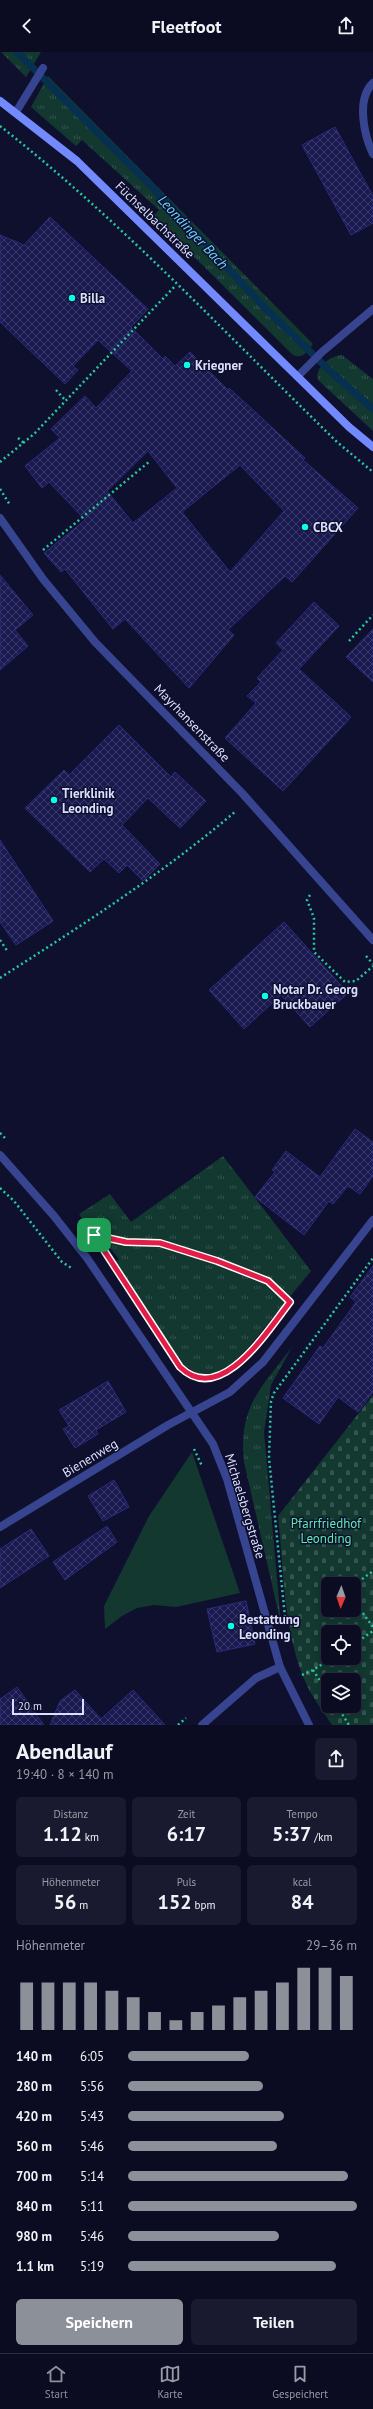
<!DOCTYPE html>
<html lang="de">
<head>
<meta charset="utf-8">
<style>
  body { margin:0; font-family:"PT Sans",sans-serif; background:#191a2f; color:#f1f3f6; height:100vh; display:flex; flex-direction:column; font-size:15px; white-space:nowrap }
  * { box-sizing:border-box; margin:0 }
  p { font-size:13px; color:#9a9ba5 }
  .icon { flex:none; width:22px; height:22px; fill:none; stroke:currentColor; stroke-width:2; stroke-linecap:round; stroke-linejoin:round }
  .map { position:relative; height:1673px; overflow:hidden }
  .details { display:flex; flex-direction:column; background:#0b0c22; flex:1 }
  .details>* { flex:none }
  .needle { width:26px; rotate:182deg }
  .tools { position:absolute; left:321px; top:1525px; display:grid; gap:8px }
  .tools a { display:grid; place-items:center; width:40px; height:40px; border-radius:6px; background:#0b0c22; box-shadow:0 2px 10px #0003,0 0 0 1px #2b2c40; font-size:20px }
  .scale { position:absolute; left:12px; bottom:10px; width:72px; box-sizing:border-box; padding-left:4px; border:2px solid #dcdfff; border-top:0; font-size:11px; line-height:14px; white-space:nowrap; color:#dcdfff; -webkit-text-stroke:3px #0f102e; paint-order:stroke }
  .pin { position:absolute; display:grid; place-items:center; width:34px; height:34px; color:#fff; margin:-17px; border-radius:8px; box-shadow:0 2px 6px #0006 }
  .round { display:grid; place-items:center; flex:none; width:42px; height:42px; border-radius:6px; background:#191a2f }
  .head { display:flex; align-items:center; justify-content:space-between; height:68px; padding:0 16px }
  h1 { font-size:22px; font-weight:800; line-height:30px }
  .stats { display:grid; grid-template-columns:repeat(3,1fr); gap:6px; height:68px; padding:4px 16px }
  .stats div { display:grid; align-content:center; border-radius:6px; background:#191a2f; text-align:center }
  .stats b { font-size:20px; font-weight:800 }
  .stats small { font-size:11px; font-weight:400 }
  .stats p { font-size:11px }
  .chart { height:112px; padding:8px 16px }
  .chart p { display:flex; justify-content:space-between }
  .chart svg { width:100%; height:72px; margin-top:4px; stroke:#8c9099; stroke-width:6 }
  .cta { display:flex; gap:8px; margin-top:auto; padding:8px 16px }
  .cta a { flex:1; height:46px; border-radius:6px; background:#8c9099; color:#fff; font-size:16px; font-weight:800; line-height:46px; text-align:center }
  .cta a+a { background:#191a2f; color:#f1f3f6 }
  ul { padding:0 16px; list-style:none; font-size:13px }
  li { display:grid; grid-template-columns:64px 48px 1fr; align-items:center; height:30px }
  li i { height:10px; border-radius:5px; background:#8c9099 }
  header { display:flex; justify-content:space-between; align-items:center; height:52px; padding:0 16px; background:#0b0c22; font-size:18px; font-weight:800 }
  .menu { display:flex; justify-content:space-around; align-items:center; height:56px; border-top:1px solid #2b2c40; background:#0b0c22; font-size:11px; color:#9a9ba5 }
  .menu a { display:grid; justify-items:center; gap:2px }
  .menu .on { color:#8c9099 }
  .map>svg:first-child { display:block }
  .grass { fill:url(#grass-tufts) }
  .cemetery { fill:url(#cemetery-stones); fill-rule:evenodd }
  .park { fill:#123830 }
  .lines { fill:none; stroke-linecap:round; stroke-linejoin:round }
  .stream { stroke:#062f50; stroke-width:7 }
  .building { fill:url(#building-cross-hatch); stroke:#2a2a7e; fill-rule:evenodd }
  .path { stroke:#26c9a0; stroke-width:2.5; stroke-dasharray:2 3; stroke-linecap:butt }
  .lane { stroke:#374490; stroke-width:8 }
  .street { stroke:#374490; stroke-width:8 }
  .secondary { stroke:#738aff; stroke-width:8 }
  .route-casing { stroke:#fff; stroke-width:8 }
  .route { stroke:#e11d48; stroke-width:5 }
  .poi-dot { fill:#08ffe9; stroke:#0f102e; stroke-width:1.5 }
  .labels { text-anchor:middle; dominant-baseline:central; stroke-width:3; stroke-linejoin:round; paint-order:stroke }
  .street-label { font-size:13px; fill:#dcdfff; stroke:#0f102e }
  .poi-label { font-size:13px; font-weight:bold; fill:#dcdfff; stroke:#0f102e; text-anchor:start }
  .park-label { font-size:13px; fill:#5cebac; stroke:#0f102e }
  .water-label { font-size:14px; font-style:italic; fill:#6ad6ff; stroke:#0f102e }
</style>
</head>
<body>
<header><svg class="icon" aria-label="back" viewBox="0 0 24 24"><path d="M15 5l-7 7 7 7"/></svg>Fleetfoot<svg class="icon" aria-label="share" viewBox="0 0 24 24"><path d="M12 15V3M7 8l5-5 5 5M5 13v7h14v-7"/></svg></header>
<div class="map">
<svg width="373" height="1673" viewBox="0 0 373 1673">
  <defs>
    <pattern id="grass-tufts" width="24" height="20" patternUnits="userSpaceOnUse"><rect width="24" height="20" fill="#123830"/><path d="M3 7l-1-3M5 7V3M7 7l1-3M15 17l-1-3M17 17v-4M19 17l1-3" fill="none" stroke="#34544f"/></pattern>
    <pattern id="cemetery-stones" width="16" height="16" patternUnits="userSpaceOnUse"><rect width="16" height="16" fill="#123830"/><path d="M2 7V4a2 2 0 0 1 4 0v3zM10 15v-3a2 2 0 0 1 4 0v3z" fill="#34544f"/></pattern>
    <pattern id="building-cross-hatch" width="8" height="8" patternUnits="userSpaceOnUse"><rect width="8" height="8" fill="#1a1a50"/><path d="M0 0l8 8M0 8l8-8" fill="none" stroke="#3b3b6a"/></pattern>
  </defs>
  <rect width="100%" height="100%" fill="#0f102e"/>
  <!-- grass -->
  <g class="grass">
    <polygon points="1,0 41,0 26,25"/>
    <path d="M48,24L313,292C307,300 303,307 293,303L153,164L159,158L82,88L76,94L31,55Z"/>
    <path d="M342,303L373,327V379L318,328C314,315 330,304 342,303Z"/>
    <polygon points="223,1104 311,1219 248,1296 227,1317 206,1324 197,1322 184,1313 114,1211 119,1207 109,1195 104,1197 79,1162 110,1142 131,1170"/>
    <path d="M292,1295L271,1333L264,1380L281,1572L244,1410C238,1355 261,1336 292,1295Z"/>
  </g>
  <!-- cemetery -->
  <path class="cemetery" d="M373,1343V1673H332C323,1659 311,1644 305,1629C283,1578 284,1518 278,1464ZM328,1532H354V1558H328ZM328,1580H354V1606H328ZM328,1628H354V1654H328Z"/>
  <!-- park -->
  <polygon class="park" points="192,1400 240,1541 176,1555 154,1553 137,1556 122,1564 105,1577 104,1554 149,1464"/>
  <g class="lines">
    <!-- stream -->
    <polyline class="stream" points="17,0 150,133 264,255 332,321 373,357"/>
  </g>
  <!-- building -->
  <g class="building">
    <polygon points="335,75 373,144 373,171 351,183 302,93"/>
    <path d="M50,165L148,257L131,275L163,307L165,304L175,314L190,300L228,338L229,336L251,356L305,406L303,408L358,456L292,530L285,524L228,578L234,583L189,636L125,567L113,577L65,517L61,520L44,501L85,468L49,430L42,436L25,414L60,386L51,377L85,344L96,356L132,319L98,288L73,314L78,318L65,332L0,270V183L24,193ZM148,399L177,436L133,471L107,439ZM240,413L284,459L230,520L182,460Z"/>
    <polygon points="0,523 33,563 15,578 28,594 0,618"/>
    <polygon points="314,550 339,574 299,617 351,665 283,739 225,686 256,651 247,644 261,630 257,626 283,598 276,591"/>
    <polygon points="373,577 373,630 346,605"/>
    <polygon points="119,673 171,725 175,720 206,749 180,776 148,746 122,773 160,812 143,829 127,813 119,821 104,807 90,820 25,756 64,718 69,723"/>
    <polygon points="0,788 53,869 16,893 0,870"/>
    <polygon points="284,870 348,941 310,975 281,943 244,977 209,938"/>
    <polygon points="355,1077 373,1090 373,1124 360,1142 348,1134 333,1152 329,1149 304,1183 255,1145 275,1120 272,1118 286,1099 320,1125"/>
    <polygon points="373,1214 373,1340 358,1360 338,1345 319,1372 283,1346 320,1294 323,1296 356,1250 350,1245"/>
    <polygon points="108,1329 126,1360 96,1378 98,1382 75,1396 63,1377 69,1374 59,1358"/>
    <polygon points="114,1428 129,1455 103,1469 88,1444"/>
    <polygon points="107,1474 117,1490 65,1528 53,1510"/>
    <polygon points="31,1477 49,1504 0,1536 0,1497"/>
    <polygon points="246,1549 255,1592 217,1600 207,1557"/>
    <polygon points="17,1635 44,1673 0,1673 0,1647"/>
    <polygon points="75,1638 101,1667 133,1638 165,1673 50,1673 60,1649"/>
  </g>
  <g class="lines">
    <!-- path -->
    <g class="path">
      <path d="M0,74C121,169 227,283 337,390L373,420"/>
      <polyline points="56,338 65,348"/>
      <polyline points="18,386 24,391"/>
      <polyline points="0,410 34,382 176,233"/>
      <polyline points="0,437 10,453"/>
      <polyline points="43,498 150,409"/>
      <polyline points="349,589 373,563"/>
      <polyline points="310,843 307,848 314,866 314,900 345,930 356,929 373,914"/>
      <polyline points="0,888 8,900"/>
      <polyline points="366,904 373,912"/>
      <path d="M0,926C82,873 161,823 236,759"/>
      <polyline points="0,1081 7,1088"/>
      <polyline points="0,1136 14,1149 62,1210 73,1217"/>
      <polyline points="80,1168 102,1195"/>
      <polyline points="95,1184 126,1190 160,1191 217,1209 268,1229 290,1250"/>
      <path d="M186,1320C197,1330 213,1327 225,1321"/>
      <polyline points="194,1397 202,1414"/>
      <polyline points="354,1533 373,1519"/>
      <polyline points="354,1549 373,1575"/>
      <polyline points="285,1565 269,1406 271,1349 274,1341 373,1206"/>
      <polyline points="354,1592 373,1579"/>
      <polyline points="313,1618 328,1641"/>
      <polyline points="302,1623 313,1618 332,1606"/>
      <polyline points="337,1654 349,1673"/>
      <polyline points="178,1673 186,1666"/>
    </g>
    <!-- lane -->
    <g class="lane">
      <path d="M373,31C356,47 364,83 373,102"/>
      <polyline points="16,60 43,16"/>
      <polyline points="298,324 322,300 373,257"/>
    </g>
    <!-- street -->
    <g class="street">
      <polyline points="0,466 43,527 95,590 242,741 373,888"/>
      <polyline points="0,1103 54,1164 87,1206 213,1392 227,1427 280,1615 309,1673"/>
      <polyline points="0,1475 168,1373 230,1340 263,1310 373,1168"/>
      <polyline points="202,1673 256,1626 280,1615"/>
    </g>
    <!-- secondary -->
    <polyline class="secondary" points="0,49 77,109 349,375 373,395"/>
  </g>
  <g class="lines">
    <!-- route casing -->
    <g class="route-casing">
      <path id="route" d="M94,1183L126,1190L160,1191L217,1209L268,1229L290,1250C268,1278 221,1355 180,1315Z"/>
    </g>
    <!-- route -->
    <use href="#route" class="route"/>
  </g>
  <!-- markers -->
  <g class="poi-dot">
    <circle cx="72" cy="246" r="4"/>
    <circle cx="187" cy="313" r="4"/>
    <circle cx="305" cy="475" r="4"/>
    <circle cx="54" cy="748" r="4"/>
    <circle cx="265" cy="944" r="4"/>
    <circle cx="231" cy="1574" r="4"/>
  </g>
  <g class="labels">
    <!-- street labels -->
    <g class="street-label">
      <text transform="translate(155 168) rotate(44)">Füchselbachstraße</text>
      <text transform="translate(192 671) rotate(46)">Mayrhansenstraße</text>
      <text transform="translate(90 1406) rotate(-31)">Bienenweg</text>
      <text transform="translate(245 1454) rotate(73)">Michaelsbergstraße</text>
    </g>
    <!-- poi labels -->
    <g class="poi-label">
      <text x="80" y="246">Billa</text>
      <text x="195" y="313">Kriegner</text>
      <text x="313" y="475">CBCX</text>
      <text x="62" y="741">Tierklinik<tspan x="62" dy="15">Leonding</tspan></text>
      <text x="273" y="937">Notar Dr. Georg<tspan x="273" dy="15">Bruckbauer</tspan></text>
      <text x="239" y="1567">Bestattung<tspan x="239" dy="15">Leonding</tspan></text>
    </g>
    <!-- park labels -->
    <g class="park-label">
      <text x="326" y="1471">Pfarrfriedhof<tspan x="326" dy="15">Leonding</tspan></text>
    </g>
    <!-- water labels -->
    <g class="water-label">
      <text transform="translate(193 180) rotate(47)">Leondinger Bach</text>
    </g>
  </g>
</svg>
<div class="tools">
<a><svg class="needle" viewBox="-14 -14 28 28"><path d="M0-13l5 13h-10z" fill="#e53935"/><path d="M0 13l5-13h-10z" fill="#9a9ba5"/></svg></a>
<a><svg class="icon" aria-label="locate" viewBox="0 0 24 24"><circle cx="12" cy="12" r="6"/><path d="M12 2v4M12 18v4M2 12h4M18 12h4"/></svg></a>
<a><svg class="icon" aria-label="layers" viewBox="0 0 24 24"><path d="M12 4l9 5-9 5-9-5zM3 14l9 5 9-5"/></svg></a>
</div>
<div class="scale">20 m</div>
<div class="pin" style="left:94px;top:1183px;background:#1e9e55"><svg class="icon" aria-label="arrive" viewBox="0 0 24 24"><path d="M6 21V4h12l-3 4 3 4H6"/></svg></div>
</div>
<section class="details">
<div class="head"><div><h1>Abendlauf</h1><p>19:40 · 8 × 140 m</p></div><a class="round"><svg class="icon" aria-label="share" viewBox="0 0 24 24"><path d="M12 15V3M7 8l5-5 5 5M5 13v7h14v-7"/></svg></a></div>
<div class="stats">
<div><p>Distanz</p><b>1.12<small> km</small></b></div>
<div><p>Zeit</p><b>6:17</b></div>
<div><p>Tempo</p><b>5:37<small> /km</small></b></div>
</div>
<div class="stats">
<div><p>Höhenmeter</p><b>56<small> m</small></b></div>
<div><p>Puls</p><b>152<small> bpm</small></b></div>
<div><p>kcal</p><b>84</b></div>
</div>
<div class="chart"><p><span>Höhenmeter</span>29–36 m</p>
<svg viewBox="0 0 160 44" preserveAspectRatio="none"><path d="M5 44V15M15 44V15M25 44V15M35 44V15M45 44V20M55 44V24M65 44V33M75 44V38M85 44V33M95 44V29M105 44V24M115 44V20M125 44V15M135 44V6M145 44V6M155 44V11"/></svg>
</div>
<ul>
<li><b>140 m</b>6:05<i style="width:53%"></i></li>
<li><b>280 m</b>5:56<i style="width:59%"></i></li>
<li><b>420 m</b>5:43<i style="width:68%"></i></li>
<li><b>560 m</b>5:46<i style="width:65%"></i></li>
<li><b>700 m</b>5:14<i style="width:96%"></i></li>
<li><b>840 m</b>5:11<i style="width:100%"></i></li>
<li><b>980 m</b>5:46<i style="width:66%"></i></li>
<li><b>1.1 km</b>5:19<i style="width:91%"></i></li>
</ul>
<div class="cta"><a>Speichern</a><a>Teilen</a></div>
</section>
<nav class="menu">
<a class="on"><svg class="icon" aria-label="home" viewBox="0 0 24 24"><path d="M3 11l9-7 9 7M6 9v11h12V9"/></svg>Start</a>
<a><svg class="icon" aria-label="map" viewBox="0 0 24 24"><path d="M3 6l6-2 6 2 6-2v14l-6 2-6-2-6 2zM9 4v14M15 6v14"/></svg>Karte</a>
<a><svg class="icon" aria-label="saved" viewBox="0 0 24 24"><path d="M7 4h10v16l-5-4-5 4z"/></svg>Gespeichert</a>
</nav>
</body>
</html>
